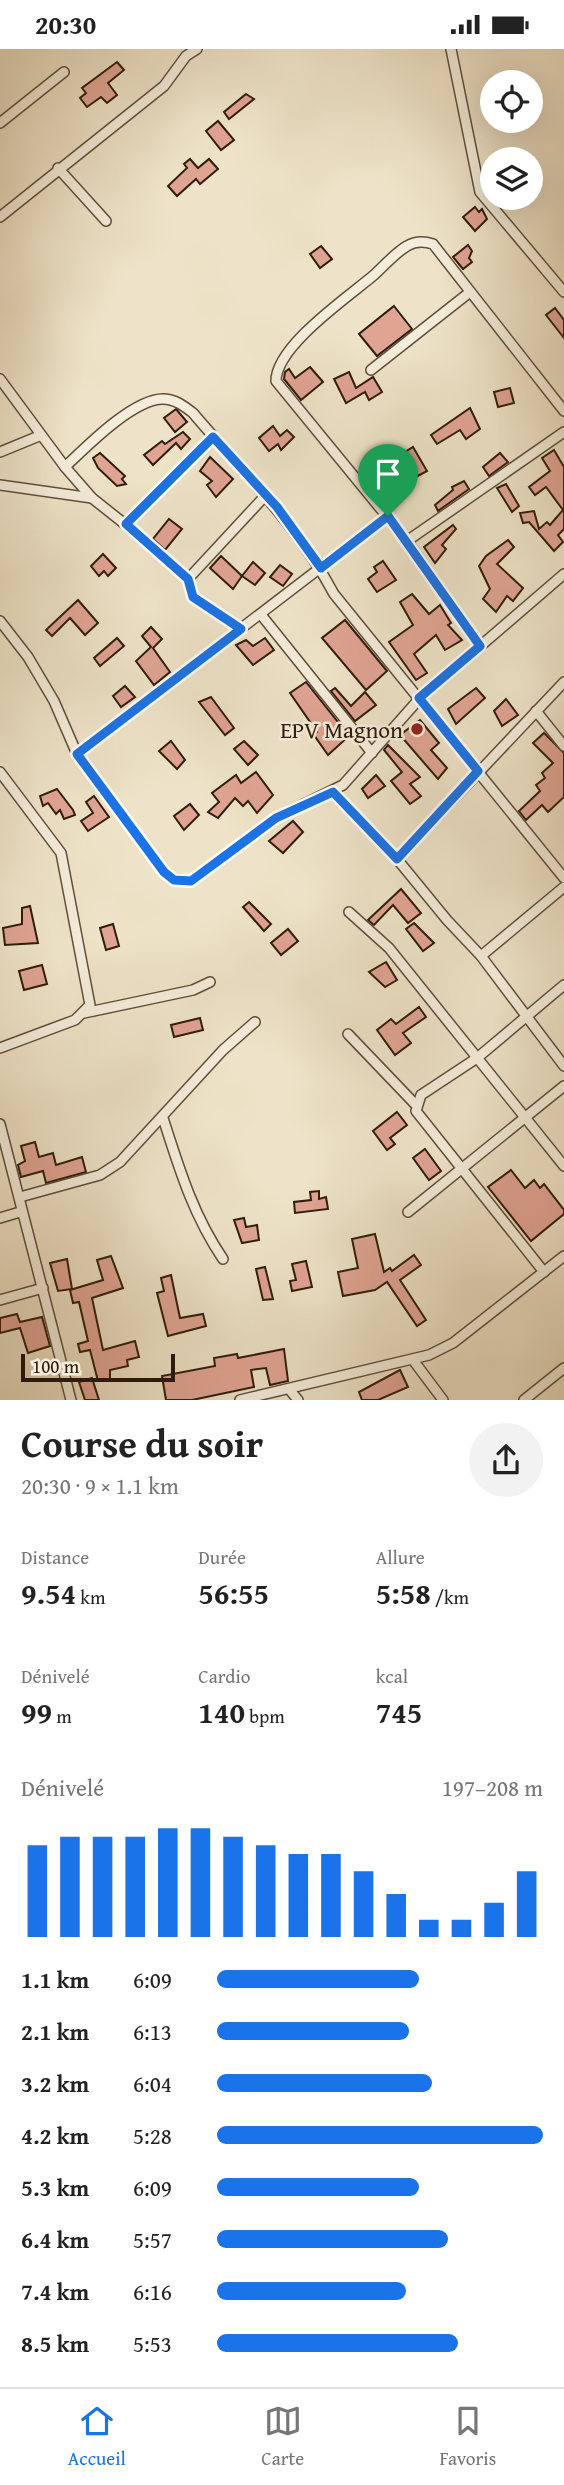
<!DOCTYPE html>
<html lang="fr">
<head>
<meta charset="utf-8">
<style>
  body { margin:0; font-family:"Gentium Book Plus",serif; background:#f2f2f2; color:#222; height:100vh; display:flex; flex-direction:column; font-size:26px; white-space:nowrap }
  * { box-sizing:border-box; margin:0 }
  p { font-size:23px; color:#767676 }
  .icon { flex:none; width:38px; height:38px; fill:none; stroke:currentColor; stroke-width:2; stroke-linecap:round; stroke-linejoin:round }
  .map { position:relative; height:1351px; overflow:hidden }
  .side { display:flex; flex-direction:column; background:#fff; flex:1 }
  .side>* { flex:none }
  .buttons { position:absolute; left:480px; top:21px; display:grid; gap:14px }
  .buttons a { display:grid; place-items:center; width:63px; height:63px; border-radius:50%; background:#fff; box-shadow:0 7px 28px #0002; font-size:35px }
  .scale { position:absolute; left:21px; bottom:18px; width:154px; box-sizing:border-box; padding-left:7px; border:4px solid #301c0a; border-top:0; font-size:19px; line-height:24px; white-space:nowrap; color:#301c0a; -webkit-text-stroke:5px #f4eddb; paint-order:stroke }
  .pin { position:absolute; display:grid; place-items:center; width:60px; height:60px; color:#fff; margin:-72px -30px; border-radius:50% 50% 50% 0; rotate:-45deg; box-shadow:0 0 7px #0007 }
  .pin .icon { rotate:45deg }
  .round { display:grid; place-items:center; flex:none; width:74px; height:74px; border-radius:37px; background:#f2f2f2 }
  .headline { display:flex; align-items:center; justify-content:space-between; height:119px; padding:0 21px }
  h1 { font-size:38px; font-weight:700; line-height:52px }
  .metrics { display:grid; grid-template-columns:repeat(3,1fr); gap:10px; height:119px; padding:7px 21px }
  .metrics div { display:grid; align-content:center }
  .metrics b { font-size:30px; font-weight:700 }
  .metrics small { font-size:19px; font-weight:400 }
  .metrics p { font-size:19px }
  .chart { height:196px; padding:14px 21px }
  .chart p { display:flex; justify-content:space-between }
  .chart svg { width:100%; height:126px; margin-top:7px; stroke:#1a73e8; stroke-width:6 }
  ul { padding:0 21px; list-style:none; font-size:23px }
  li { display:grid; grid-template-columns:112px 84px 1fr; align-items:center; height:52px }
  li i { height:18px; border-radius:9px; background:#1a73e8 }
  .status { display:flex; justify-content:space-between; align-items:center; height:49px; padding:0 35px; background:#fff; direction:ltr }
  .status svg { height:19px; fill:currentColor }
  .dock { display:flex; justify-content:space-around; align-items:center; height:98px; border-top:2px solid #e0e0e0; background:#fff; font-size:19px; color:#767676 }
  .dock a { display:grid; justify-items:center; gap:4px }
  .dock .on { color:#1a73e8 }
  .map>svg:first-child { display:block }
  .building { fill:#e0a493; stroke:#301c0a; stroke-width:2 }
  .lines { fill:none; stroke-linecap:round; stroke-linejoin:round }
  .minor-casing { stroke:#604e3a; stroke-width:12 }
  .minor { stroke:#f4eddb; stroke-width:9 }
  .route-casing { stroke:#fff; stroke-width:14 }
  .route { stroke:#1a73e8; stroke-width:9 }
  .poi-dot { fill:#8f2418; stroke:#f4eddb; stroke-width:2.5 }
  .labels { text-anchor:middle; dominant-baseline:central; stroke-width:5; stroke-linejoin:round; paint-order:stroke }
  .poi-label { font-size:23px; fill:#301c0a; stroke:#f4eddb; text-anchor:end }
</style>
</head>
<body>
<div class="status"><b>20:30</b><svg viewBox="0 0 49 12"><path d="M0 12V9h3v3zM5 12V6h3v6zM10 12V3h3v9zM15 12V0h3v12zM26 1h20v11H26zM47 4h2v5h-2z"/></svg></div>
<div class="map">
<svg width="564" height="1351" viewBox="0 0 564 1351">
  <rect width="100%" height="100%" fill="#eee3c8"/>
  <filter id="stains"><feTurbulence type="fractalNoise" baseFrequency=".00286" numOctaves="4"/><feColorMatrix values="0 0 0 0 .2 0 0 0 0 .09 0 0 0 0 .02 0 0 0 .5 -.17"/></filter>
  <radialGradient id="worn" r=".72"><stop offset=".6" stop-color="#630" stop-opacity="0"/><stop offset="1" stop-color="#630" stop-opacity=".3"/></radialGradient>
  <!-- building -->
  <g class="building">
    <polygon points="117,13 124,21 108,34 117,46 107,54 101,48 87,58 80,49 86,44 82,39"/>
    <polygon points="246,45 254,50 229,70 224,63"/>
    <polygon points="218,72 234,91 221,101 206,82"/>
    <polygon points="190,110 198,119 209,110 218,120 200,135 196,130 177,147 168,137 187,119 184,115"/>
    <polygon points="475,158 479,163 482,160 487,170 475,182 463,168"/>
    <polygon points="468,196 472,202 469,209 472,213 463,220 453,208"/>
    <polygon points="321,197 332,210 320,219 310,205"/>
    <polygon points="394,257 412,280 377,307 359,285"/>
    <polygon points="555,259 564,271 564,289 546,266"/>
    <polygon points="310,318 323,333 301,351 284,330 285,323 289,320 295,329"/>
    <polygon points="349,323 356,339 373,328 382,343 369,351 365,343 346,354 334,330"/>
    <polygon points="510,339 514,354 498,358 494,343"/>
    <polygon points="470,359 480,380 466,390 460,381 437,395 431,386"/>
    <polygon points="176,360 187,373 175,383 164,369"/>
    <polygon points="273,377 280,387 287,381 294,388 281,401 278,395 269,402 259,389"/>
    <polygon points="183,383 190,390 181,400 176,394 153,416 144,406 162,392 165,395"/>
    <polygon points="413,398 427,422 416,428 399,407"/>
    <polygon points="554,401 564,418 564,480 558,486 563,493 554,502 529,473 523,474 520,464 534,462 539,480 547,473 550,476 563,461 546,438 535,446 529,438 550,422 542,409"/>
    <polygon points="100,404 125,427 122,430 126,435 117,437 98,419 93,409"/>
    <polygon points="500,404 508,413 489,427 483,418"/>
    <polygon points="210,408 233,430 216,448 207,436 212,432 200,422"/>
    <polygon points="464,432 469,440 438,462 435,456 453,441 452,438"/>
    <polygon points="506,435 519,457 512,463 497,439"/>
    <polygon points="169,470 182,480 165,501 153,490"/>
    <polygon points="453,476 456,480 442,496 446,500 435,514 424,498"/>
    <polygon points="508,491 514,498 497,515 523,539 513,552 507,547 496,563 483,550 490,540 479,517 486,507"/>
    <polygon points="103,505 116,519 108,527 104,522 99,527 91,517"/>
    <polygon points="221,507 242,527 233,540 210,519"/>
    <polygon points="383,512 396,531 377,543 368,530 377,523 374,518"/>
    <polygon points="253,513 265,524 255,536 242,527"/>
    <polygon points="280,516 292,525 283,537 270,528"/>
    <polygon points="412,545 429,565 440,556 451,574 448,576 462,591 445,601 436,586 414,605 427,624 416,631 389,593 413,576 400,553"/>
    <polygon points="78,551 98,574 85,586 70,569 52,587 46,581"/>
    <polygon points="345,571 387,622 366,641 322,589"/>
    <polygon points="151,578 162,590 153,599 170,623 154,636 136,612 151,598 142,587"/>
    <polygon points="117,589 124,597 100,617 94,609"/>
    <polygon points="265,589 274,601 253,616 236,596 246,591 253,597"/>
    <polygon points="306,633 349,687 328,706 314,686 317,683 290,644"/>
    <polygon points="125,637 135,648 121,658 113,647"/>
    <polygon points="335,639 351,657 365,643 376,656 355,672 331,642"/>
    <polygon points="476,639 485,649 456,675 448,660"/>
    <polygon points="211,648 234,679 225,686 199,653"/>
    <polygon points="506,650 518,666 502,677 494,662"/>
    <polygon points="420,671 439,694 431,701 447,719 438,730 400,686"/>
    <polygon points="544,684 564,704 564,748 548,763 542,756 526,771 519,762 540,742 536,736 545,729 542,724 553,714 533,694"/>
    <polygon points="171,692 185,711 177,720 159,702"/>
    <polygon points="244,692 258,706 248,716 234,700"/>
    <polygon points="388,696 420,728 410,735 421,747 410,755 391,732 402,723 384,701"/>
    <polygon points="256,723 273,746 257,764 248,752 243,757 235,749 218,769 208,763 219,753 212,744 236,726 241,734"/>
    <polygon points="376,726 385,737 368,749 362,740"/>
    <polygon points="57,740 73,761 75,766 64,770 60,761 56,765 48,754 43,757 40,747"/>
    <polygon points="94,747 109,768 88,782 81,772 93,764 86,753"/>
    <polygon points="190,755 199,766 184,781 174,767"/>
    <polygon points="293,772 303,783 283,804 269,792"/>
    <polygon points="401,840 421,864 408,874 393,856 374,876 368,871"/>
    <polygon points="249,853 271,875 264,882 243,858"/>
    <polygon points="30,857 38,894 5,896 3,879 22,875 22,859"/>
    <polygon points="414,874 434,894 423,902 406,880"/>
    <polygon points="113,875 119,897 106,901 100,879"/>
    <polygon points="288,880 298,892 281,906 271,894"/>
    <polygon points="386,913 397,931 385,938 369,923"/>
    <polygon points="42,916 47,935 24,941 19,922"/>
    <polygon points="419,958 426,968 403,984 411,994 395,1006 377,981 391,970 396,975"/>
    <polygon points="200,969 203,981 174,988 171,976"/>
    <polygon points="397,1063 407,1076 390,1089 395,1095 387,1101 373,1082"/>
    <polygon points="35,1093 39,1108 53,1104 56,1116 82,1108 86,1123 46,1134 43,1122 21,1128 18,1116 25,1112 21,1097"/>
    <polygon points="425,1100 441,1122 429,1131 413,1109"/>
    <polygon points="511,1121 525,1139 534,1131 540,1139 544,1135 564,1161 564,1165 531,1192 488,1138"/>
    <polygon points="319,1142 319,1150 326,1148 328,1160 295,1164 294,1153 311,1151 310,1143"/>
    <polygon points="244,1169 246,1178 257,1176 259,1191 242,1194 234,1171"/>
    <polygon points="375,1185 384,1223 390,1219 392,1222 414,1206 421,1216 400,1231 426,1271 417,1277 387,1233 375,1241 343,1247 338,1223 358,1219 352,1190"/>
    <polygon points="111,1207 123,1239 92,1249 103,1301 135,1292 139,1308 127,1311 128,1317 110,1321 110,1332 98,1332 90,1301 80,1303 78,1295 88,1292 79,1253 73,1254 70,1241 103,1231 97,1211"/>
    <polygon points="67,1210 72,1240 58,1242 50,1214"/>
    <polygon points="306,1212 312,1238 292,1242 290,1232 296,1231 292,1215"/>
    <polygon points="265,1218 273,1250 263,1251 256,1220"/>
    <polygon points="171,1226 180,1269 203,1265 206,1277 168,1287 157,1244 164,1242 161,1229"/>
    <polygon points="17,1265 20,1273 42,1268 50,1297 28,1304 20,1279 0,1284 0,1269"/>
    <polygon points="284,1300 288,1332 270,1336 266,1319 251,1321 254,1338 192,1351 166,1351 162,1327 215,1317 214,1309 237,1305 238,1309"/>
    <polygon points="400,1321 408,1338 378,1351 362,1351 359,1343"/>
    <polygon points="92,1329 99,1351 85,1351 79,1333"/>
  </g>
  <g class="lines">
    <!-- minor casing -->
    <g class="minor-casing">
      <g id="minor">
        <polyline points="451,0 480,143 564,243"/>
        <polyline points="0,74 64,23"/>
        <polyline points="58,119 106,172"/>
        <polyline points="0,168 164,37 186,7 197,0"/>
        <polyline points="371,321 470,243"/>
        <path d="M0,330L65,418C86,398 133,350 163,350C175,350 184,357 193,364C243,423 298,477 334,545L564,829"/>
        <polyline points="0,403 39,387"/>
        <polyline points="65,418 92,449 126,476 213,388"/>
        <polyline points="0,436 92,449"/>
        <polyline points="126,476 188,530 193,548 241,580"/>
        <polyline points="407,492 564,383"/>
        <polyline points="188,530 265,447"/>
        <polyline points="262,567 372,704"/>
        <polyline points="0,572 28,608 54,652 77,705 120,764 164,823 174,830 191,832 276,769 343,736 420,649 564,525"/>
        <path d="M480,597L407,492L276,332C276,297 348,248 374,226C384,217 395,204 407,197C415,192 424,192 433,195L564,362"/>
        <polyline points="536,662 564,697"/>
        <polyline points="77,705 388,467"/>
        <polyline points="0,723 61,804 90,956 75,971 0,999"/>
        <polyline points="333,743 397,810 447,871 481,907"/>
        <polyline points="397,810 564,633"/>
        <polyline points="564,838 481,907 564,1017"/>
        <polyline points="349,863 389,899 564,1117"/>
        <polyline points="84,964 193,941 210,933"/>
        <polyline points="348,985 415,1055"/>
        <path d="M163,1069C179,1119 193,1166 223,1210"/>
        <polyline points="0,1075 71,1351"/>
        <polyline points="20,1148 100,1126 120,1113 223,1001 255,973"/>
        <polyline points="408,1163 564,1037"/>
        <polyline points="0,1169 20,1163"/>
        <polyline points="544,1223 416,1062 421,1046 477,1009 564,936"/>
        <polyline points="0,1251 43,1239"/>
        <polyline points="413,1311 443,1351"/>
        <polyline points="289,1340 298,1351"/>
        <polyline points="240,1351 429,1306 453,1294 564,1207"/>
        <polyline points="524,1351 564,1319"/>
      </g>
    </g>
    <!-- minor -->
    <use href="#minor" class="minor"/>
  </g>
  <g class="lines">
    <!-- route casing -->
    <g class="route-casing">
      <polygon id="route" points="213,388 277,458 321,519 388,467 480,597 419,649 478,722 397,810 333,743 276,769 191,832 174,831 164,823 77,705 241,580 193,548 188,530 126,475"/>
    </g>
    <!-- route -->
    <use href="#route" class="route"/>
  </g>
  <!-- markers -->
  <circle class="poi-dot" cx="417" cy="680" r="7"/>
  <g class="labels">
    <!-- poi labels -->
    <g class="poi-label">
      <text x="403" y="680">EPV Magnon</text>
    </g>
  </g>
  <rect width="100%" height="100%" filter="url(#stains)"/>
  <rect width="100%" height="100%" fill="url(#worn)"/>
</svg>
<div class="buttons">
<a><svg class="icon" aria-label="locate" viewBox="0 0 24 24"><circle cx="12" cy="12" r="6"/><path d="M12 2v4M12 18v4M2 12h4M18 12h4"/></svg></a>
<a><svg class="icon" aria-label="layers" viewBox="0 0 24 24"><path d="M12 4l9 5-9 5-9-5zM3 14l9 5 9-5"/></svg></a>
</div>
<div class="scale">100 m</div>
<div class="pin" style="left:388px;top:467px;background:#1e9e55"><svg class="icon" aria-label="arrive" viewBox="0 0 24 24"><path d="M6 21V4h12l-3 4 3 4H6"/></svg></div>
</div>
<section class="side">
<div class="headline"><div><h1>Course du soir</h1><p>20:30 · 9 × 1.1 km</p></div><a class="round"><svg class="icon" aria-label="share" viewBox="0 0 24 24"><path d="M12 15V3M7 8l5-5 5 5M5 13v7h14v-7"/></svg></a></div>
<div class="metrics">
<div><p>Distance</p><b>9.54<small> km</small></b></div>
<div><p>Durée</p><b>56:55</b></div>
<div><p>Allure</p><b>5:58<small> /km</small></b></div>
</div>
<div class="metrics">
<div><p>Dénivelé</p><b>99<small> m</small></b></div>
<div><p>Cardio</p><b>140<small> bpm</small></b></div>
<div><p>kcal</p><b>745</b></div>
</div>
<div class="chart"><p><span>Dénivelé</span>197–208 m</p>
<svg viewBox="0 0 160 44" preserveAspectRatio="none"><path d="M5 44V12M15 44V9M25 44V9M35 44V9M45 44V6M55 44V6M65 44V9M75 44V12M85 44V15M95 44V15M105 44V21M115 44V29M125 44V38M135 44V38M145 44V32M155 44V21"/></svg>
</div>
<ul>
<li><b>1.1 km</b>6:09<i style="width:62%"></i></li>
<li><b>2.1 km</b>6:13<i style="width:59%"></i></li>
<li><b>3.2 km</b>6:04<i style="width:66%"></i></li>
<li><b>4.2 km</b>5:28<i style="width:100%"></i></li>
<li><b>5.3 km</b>6:09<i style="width:62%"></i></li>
<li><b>6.4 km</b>5:57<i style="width:71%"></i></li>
<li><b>7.4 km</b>6:16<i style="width:58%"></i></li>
<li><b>8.5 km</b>5:53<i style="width:74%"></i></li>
</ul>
</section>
<nav class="dock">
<a class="on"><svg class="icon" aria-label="home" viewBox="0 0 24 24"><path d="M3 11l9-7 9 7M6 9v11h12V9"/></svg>Accueil</a>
<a><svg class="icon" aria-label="map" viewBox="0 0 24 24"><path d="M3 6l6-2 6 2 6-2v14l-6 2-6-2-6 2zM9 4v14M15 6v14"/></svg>Carte</a>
<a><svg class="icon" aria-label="saved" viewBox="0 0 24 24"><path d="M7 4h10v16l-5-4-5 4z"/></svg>Favoris</a>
</nav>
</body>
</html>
